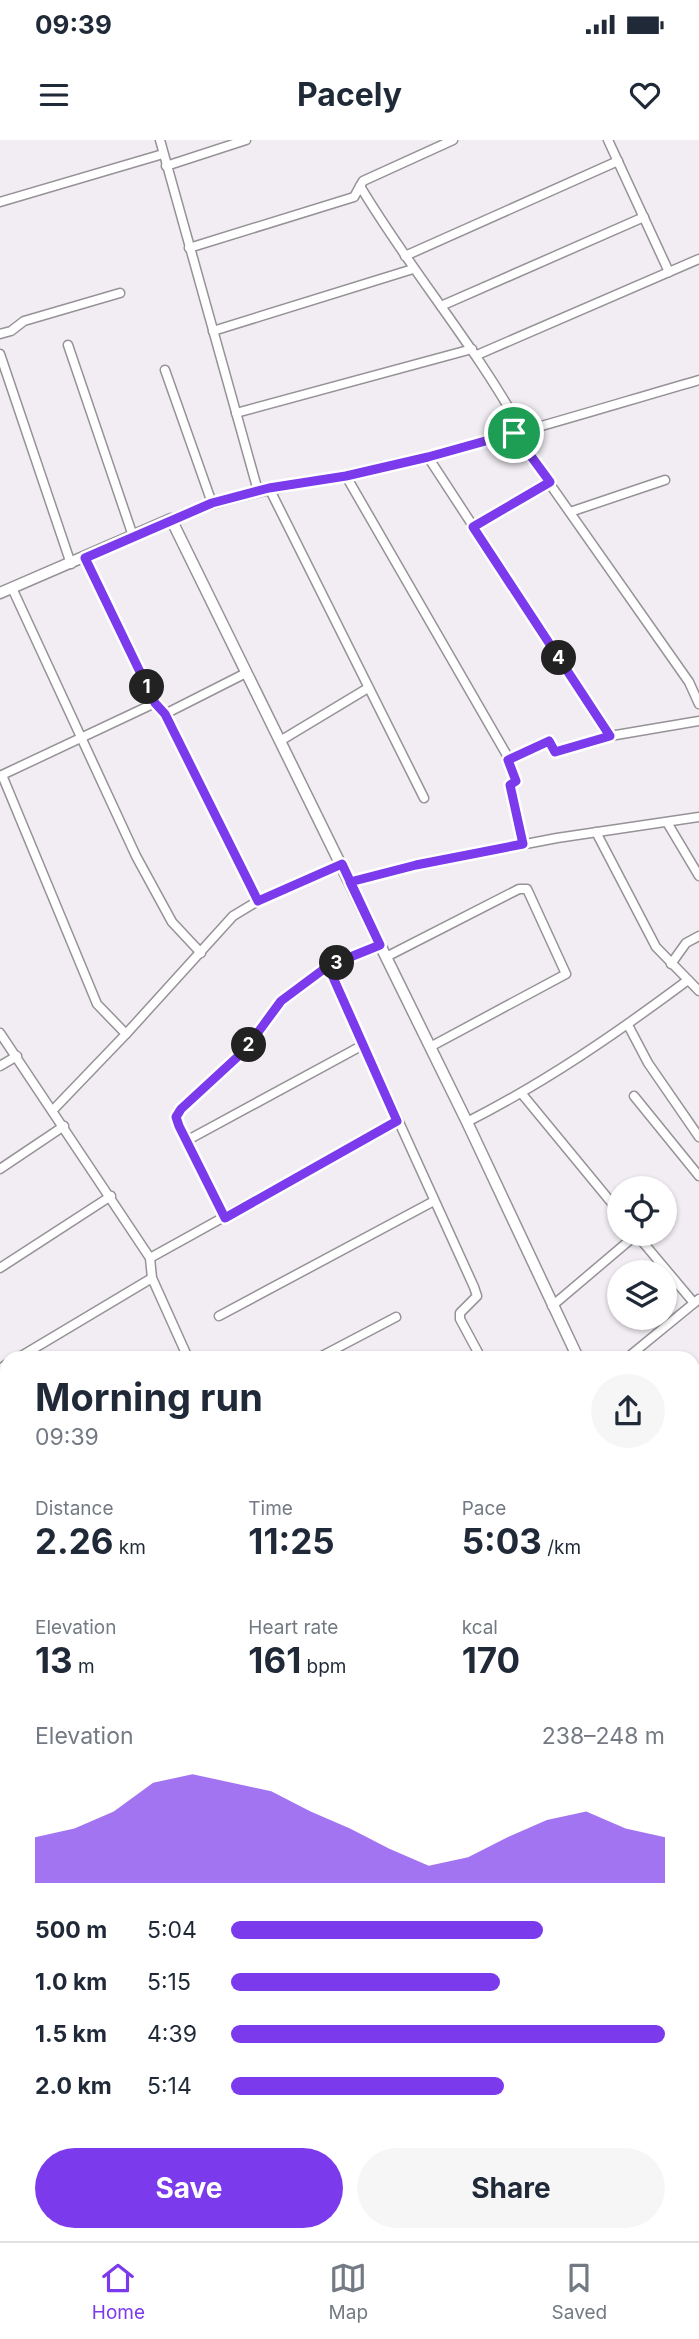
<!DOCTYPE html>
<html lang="en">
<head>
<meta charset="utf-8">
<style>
  body { margin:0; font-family:Inter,sans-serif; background:#f6f6f7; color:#1f2937; height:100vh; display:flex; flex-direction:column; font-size:26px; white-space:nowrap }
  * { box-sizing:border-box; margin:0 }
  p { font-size:23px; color:#747a83 }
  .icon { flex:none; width:38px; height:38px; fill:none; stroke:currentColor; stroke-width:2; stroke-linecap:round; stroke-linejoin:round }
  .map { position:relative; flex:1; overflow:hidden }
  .details { position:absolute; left:0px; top:1211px; width:700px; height:891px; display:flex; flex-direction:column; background:#fff; border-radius:21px 21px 0 0; box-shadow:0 2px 5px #0004 }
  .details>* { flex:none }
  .controls { position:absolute; left:607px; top:1036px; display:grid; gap:14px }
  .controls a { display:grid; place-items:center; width:70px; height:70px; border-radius:50%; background:#fff; box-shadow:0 2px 5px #0004; font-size:35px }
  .pin { position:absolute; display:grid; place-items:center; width:60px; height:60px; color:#fff; margin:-30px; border:4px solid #fff; border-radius:50%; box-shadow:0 2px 7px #0007 }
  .km { position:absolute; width:35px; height:35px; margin:-18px; border-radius:50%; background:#222; color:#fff; font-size:19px; line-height:35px; text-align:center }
  .round { display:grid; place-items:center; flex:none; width:74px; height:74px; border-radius:37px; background:#f6f6f7 }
  .overview { display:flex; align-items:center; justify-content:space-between; height:119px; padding:0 35px }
  h1 { font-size:38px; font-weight:700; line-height:52px }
  .figures { display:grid; grid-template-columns:repeat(3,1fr); gap:10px; height:119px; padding:7px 35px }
  .figures div { display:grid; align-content:center }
  .figures b { font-size:35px; font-weight:700 }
  .figures small { font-size:19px; font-weight:400 }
  .figures p { font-size:19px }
  .chart { height:196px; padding:14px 35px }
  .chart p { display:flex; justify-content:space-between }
  .chart svg { width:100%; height:126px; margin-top:7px; fill:#7c3aed; opacity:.7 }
  .button { display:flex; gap:14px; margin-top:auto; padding:14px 35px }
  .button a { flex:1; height:80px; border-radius:42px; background:#7c3aed; color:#fff; font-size:28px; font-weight:700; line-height:80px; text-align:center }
  .button a+a { background:#f6f6f7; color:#1f2937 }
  ul { padding:0 35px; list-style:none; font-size:23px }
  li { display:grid; grid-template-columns:112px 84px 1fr; align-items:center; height:52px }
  li i { height:18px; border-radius:9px; background:#7c3aed }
  .status { display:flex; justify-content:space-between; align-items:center; height:49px; padding:0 35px; background:#fff; direction:ltr }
  .status svg { height:19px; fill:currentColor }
  header { display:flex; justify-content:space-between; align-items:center; height:91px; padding:0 35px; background:#fff; font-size:32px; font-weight:700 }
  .dock { display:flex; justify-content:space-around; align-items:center; height:98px; border-top:2px solid #e0e1e3; background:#fff; font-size:19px; color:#747a83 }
  .dock a { display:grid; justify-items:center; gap:4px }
  .dock .current { color:#7c3aed }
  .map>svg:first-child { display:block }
  .grass { fill:#c5ddbc }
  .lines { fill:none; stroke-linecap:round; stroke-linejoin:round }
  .minor-casing { stroke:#969297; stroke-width:11 }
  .tertiary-casing { stroke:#969297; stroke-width:13 }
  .minor { stroke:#fff; stroke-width:8 }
  .tertiary { stroke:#fff; stroke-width:10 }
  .route-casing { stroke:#fff; stroke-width:14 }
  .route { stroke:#7c3aed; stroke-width:9 }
</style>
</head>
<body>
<div class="status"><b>09:39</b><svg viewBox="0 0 49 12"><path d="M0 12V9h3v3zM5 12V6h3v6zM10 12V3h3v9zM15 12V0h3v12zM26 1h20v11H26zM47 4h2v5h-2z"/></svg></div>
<header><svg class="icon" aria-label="menu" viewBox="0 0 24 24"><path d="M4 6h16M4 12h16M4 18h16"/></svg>Pacely<svg class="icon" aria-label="heart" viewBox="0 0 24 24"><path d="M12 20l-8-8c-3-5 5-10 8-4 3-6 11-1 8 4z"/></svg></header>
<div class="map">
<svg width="699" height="2101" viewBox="0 0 699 2101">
  <rect width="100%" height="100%" fill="#f1edf3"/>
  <!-- grass -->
  <polygon class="grass" points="0,1581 7,1592 7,2095 283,2095 288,2101 0,2101"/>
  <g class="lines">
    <!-- minor casing -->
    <g class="minor-casing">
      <g id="minor">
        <polyline points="160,0 258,351"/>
        <polyline points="608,0 669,132"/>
        <polyline points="166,26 246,0"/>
        <path d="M360,46C410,130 475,205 522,291"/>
        <polyline points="0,62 163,14"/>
        <polyline points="189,108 354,57 363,41 453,0"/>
        <polyline points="405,116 618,21"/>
        <polyline points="441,166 644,77"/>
        <polyline points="213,191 413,129"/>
        <polyline points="0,194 11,191 24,181 120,153"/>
        <polyline points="68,205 133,396"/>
        <polyline points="0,214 71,424"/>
        <polyline points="477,215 699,119"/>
        <polyline points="165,230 212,363"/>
        <polyline points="236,273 472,209"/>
        <polyline points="514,293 689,542 699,564"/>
        <polyline points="428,317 610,596 699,581"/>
        <polyline points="346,336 508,617 516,641 510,645 523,704"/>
        <polyline points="269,348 424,658"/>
        <polyline points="570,372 665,340"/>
        <path d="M171,379C254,346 342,339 428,317C519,294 609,266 699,240"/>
        <polyline points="473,387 550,342"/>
        <polyline points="85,418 155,563"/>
        <polyline points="12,448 136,716 172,782 201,813"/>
        <polyline points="165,574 258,761"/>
        <polyline points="280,601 368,548"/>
        <polyline points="508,619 549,602 555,612 610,596"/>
        <polyline points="668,684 699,736"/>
        <polyline points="596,692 656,807 699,851"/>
        <polyline points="350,742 416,725 557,698 699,677"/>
        <polyline points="386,817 519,749 527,749 566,834 430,907"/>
        <polyline points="671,824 686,803 699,796"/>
        <polyline points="328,826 474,1147 477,1156 460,1173 460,1179 481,1218"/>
        <polyline points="628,885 648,923 699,997"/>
        <polyline points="0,893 150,1118 152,1138 188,1218"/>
        <polyline points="126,894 233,776 258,761 342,724"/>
        <polyline points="0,926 17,916"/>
        <polyline points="522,954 620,1073"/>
        <polyline points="634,956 699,1036"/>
        <polyline points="53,970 126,894 97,864 2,635 155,563 165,574 246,533"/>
        <path d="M467,982C546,942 617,893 688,840"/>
        <polyline points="186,1001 363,905"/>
        <polyline points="0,1029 64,986"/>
        <polyline points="225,1078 179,986 176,977 181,969 245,910 281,861 328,826 380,805"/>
        <polyline points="636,1094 694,1163"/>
        <polyline points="150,1118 397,981"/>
        <polyline points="0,1128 111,1056"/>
        <polyline points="552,1166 637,1094"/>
        <polyline points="219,1176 434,1061"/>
        <polyline points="18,1218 152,1138"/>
        <polyline points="318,1218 396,1177"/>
        <polyline points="627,1218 699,1159"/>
        <polyline points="0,1229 7,1224"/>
        <polyline points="693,1286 699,1282"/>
        <polyline points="0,1320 7,1316"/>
        <polyline points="693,1357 699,1355"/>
        <polyline points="693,1689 699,1686"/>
        <polyline points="693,1771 699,1768"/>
        <polyline points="693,1851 699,1848"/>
        <polyline points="693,1929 699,1926"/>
        <polyline points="693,2013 699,2010"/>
        <polyline points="516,2095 518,2101"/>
        <polyline points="611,2095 613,2101"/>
      </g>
    </g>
    <!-- tertiary casing -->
    <g class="tertiary-casing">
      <g id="tertiary">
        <polyline points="0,453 171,379 467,982 578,1218"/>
        <polyline points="693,1410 699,1419"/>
      </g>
    </g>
    <!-- minor -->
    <use href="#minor" class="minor"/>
    <!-- tertiary -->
    <use href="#tertiary" class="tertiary"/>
  </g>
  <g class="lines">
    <!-- route casing -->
    <g class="route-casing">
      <polyline id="route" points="514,293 428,317 346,336 269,348 212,363 85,418 155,563 165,574 258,761 342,724 380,805 328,826 281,861 245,910 181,969 176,977 179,986 225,1078 397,981 328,826 380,805 350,742 416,725 523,704 510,645 516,641 508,620 549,601 555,612 610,596 473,387 550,342 514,293"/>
    </g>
    <!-- route -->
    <use href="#route" class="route"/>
  </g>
</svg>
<div class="controls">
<a><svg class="icon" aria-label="locate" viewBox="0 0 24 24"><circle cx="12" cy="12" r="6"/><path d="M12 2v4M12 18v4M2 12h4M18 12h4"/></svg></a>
<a><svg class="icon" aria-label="layers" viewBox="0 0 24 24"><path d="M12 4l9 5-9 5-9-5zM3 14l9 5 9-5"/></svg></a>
</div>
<div class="pin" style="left:514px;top:293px;background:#1e9e55"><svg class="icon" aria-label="arrive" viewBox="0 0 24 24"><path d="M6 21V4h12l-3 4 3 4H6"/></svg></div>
<b class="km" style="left:147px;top:547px">1</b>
<b class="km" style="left:249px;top:905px">2</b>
<b class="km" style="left:337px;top:823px">3</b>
<b class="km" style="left:559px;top:518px">4</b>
<section class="details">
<div class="overview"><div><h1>Morning run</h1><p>09:39</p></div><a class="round"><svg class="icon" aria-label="share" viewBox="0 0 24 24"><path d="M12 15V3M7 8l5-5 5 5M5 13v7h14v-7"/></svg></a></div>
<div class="figures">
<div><p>Distance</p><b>2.26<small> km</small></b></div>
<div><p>Time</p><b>11:25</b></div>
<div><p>Pace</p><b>5:03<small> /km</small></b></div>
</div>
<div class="figures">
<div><p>Elevation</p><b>13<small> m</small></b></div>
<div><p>Heart rate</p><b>161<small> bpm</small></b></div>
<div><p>kcal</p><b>170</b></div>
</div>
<div class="chart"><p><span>Elevation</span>238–248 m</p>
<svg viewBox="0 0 160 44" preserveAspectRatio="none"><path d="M0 44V28L10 25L20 19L30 9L40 6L50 9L60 12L70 19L80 25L90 32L100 38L110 35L120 28L130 22L140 19L150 25L160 28V44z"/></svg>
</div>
<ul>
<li><b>500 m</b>5:04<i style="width:72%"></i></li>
<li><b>1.0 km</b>5:15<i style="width:62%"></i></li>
<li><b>1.5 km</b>4:39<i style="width:100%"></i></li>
<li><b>2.0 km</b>5:14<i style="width:63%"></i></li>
</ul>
<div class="button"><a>Save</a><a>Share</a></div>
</section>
</div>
<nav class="dock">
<a class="current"><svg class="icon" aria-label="home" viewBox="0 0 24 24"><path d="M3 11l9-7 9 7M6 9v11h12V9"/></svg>Home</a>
<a><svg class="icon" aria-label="map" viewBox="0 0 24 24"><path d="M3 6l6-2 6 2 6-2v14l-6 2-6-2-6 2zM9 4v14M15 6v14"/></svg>Map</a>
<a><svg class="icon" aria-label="saved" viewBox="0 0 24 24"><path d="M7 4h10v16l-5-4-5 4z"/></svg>Saved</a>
</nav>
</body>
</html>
